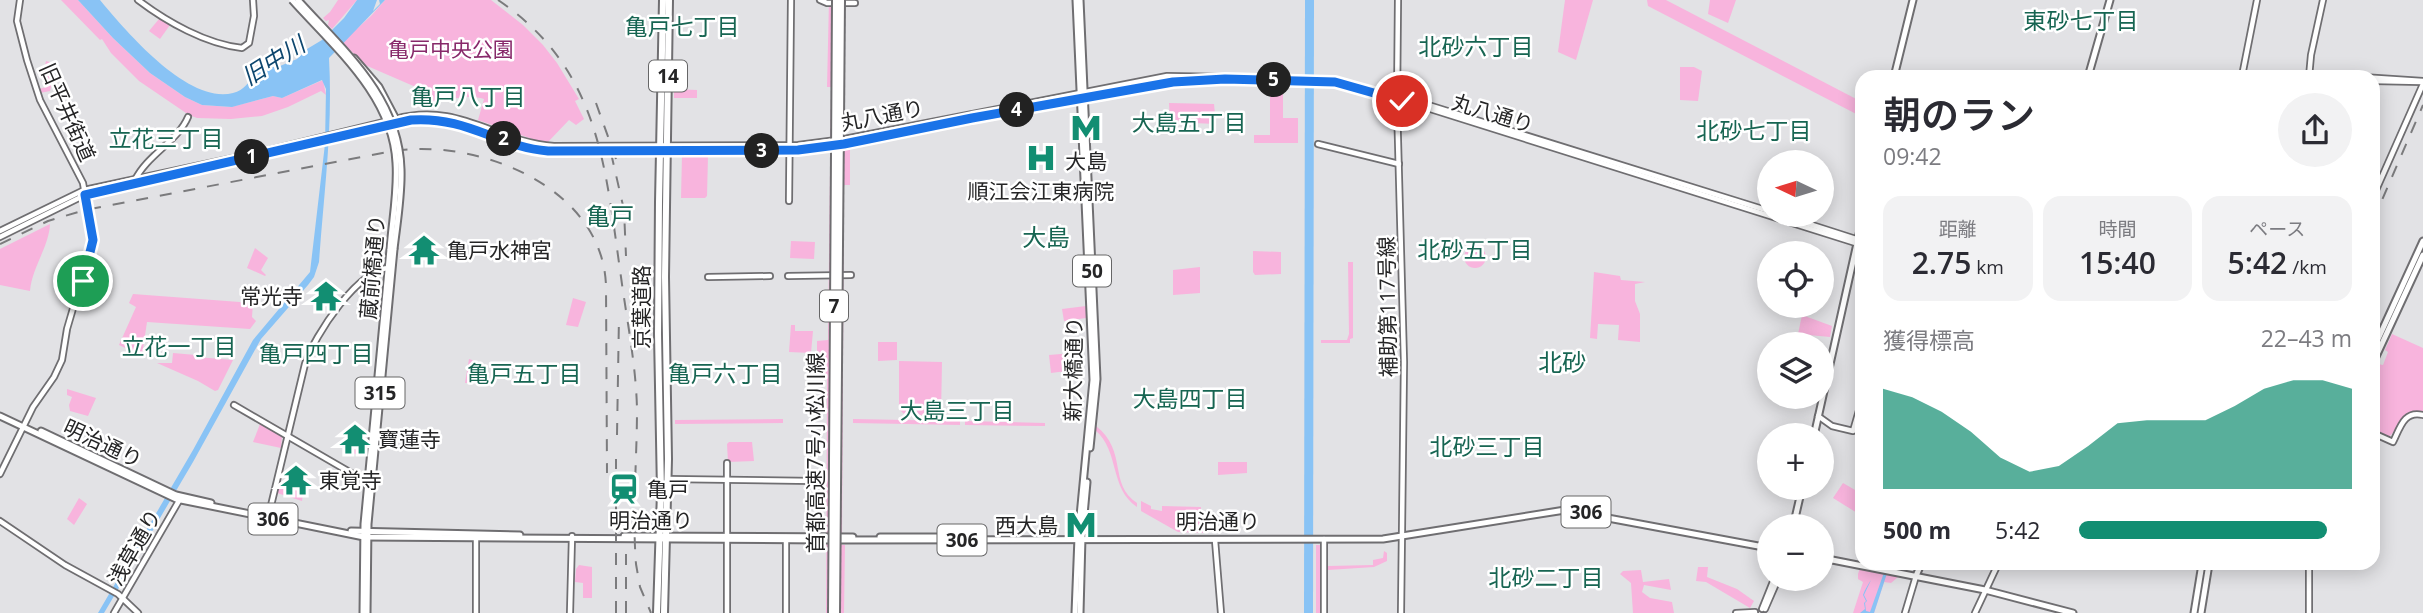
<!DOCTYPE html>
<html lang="ja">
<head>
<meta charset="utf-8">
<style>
  body { margin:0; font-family:"Open Sans","Noto Sans JP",sans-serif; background:#f2f2f3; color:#2b2b33; height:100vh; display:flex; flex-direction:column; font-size:26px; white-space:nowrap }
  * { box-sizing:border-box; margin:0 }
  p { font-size:23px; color:#7c7c81 }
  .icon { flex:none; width:38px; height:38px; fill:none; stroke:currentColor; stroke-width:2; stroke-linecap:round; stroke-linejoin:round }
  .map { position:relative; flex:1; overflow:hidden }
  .details { position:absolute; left:1855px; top:70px; width:525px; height:500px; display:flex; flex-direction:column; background:#fff; border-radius:21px; box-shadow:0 4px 18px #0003 }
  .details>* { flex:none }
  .needle { width:46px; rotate:274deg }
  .controls { position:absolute; left:1757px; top:150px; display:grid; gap:14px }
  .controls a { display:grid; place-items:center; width:77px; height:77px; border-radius:50%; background:#fff; box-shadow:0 4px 18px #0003; font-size:35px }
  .pin { position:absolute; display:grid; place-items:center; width:60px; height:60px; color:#fff; margin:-30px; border:4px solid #fff; border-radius:50%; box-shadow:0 2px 7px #0007 }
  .km { position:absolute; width:35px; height:35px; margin:-18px; border-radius:50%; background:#222; color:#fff; font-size:19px; line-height:35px; text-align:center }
  .round { display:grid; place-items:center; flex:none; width:74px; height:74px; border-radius:37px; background:#f2f2f3 }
  .summary { display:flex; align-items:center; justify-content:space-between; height:119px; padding:0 28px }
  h1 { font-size:38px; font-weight:600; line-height:52px }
  .stats { display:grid; grid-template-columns:repeat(3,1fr); gap:10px; height:119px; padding:7px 28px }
  .stats div { display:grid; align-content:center; border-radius:18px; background:#f2f2f3; text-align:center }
  .stats b { font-size:30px; font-weight:600 }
  .stats small { font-size:19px; font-weight:400 }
  .stats p { font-size:19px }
  .chart { height:196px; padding:14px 28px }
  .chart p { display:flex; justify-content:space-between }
  .chart svg { width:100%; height:126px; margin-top:7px; fill:#128e72; opacity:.7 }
  ul { padding:0 28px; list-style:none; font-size:23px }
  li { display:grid; grid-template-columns:112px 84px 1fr; align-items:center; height:52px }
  li i { height:18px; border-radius:9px; background:#128e72 }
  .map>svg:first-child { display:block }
  .green { fill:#f8b4dd }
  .water { fill:#89c3f5 }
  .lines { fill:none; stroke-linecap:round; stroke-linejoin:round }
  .secondary-casing { stroke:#6f6e71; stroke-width:8 }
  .primary-casing { stroke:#6f6e71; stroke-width:9 }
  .highway-casing { stroke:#6f6e71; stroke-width:10 }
  .secondary { stroke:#fff; stroke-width:4.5 }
  .primary { stroke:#fff; stroke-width:5 }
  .highway { stroke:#fff; stroke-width:6 }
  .rail { stroke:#7b7b7d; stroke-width:2; stroke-dasharray:12 12; stroke-linecap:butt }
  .secondary-bridge-casing { stroke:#6f6e71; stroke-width:8; stroke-linecap:butt }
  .primary-bridge-casing { stroke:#6f6e71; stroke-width:9; stroke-linecap:butt }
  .highway-bridge-casing { stroke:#6f6e71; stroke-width:10; stroke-linecap:butt }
  .secondary-bridge { stroke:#fff; stroke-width:4.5 }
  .primary-bridge { stroke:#fff; stroke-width:5 }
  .highway-bridge { stroke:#fff; stroke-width:6 }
  .route-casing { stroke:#fff; stroke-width:14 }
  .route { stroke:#1a73e8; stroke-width:9 }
  .labels { text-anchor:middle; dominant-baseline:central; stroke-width:5; stroke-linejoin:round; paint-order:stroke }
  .shield { fill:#fff; stroke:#666667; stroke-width:2 }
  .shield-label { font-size:19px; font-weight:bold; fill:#252526 }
  .park-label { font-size:21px; fill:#87296a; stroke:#fff }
  .street-label { font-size:21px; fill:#252526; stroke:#fff }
  .poi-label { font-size:21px; fill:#252526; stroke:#fff; text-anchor:start }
  .neighbourhood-label { font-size:23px; fill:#176552; stroke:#fff }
  .water-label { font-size:23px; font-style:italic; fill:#0d466e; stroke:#fff }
  .quarter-label { font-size:24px; fill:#176552; stroke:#fff }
</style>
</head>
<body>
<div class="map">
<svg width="2423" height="613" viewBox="0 0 2423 613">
  <rect width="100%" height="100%" fill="#e2e2e5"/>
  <!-- green -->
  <g class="green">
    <polygon points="61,0 78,0 113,38 150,73 185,97 202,105 231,107 273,96 282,98 323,80 326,95 321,91 288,107 262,116 231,119 197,118 189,115 139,81 111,53 102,39 100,40"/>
    <polygon points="338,0 357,0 332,29 328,25 329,20 326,21 323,18 330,12"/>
    <path d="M385,0H491L523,25L543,45L557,63L579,99L575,101L584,119L576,125L569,120L548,142L538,141L478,120L484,99C465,93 440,102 422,107L418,88L365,65L342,42L371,16Z"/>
    <polygon points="829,0 845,0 845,150 850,150 850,185 844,185 842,545 845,545 844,613 826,613 827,380 817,379 817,341 828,340 831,87 827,87"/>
    <polygon points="1565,0 1593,0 1576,60 1558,52"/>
    <polygon points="1647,0 1666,0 1862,102 1862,117 1648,6"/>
    <polygon points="1710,0 1736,0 1728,23 1708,14"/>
    <polygon points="159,19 170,25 160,39 149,31"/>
    <polygon points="46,61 56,64 50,91 40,93 39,89 46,87 48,83 44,70"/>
    <polygon points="1680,67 1694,67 1702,71 1698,101 1680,100"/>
    <polygon points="1270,88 1283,88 1283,118 1298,118 1298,143 1254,143 1254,135 1270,135"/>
    <polygon points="674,89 697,90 697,98 674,98"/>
    <polygon points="1169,103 1214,104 1216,124 1170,122"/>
    <polygon points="682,155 708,156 707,196 705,198 681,198"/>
    <path d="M50,224C49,247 32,267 30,291L0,285V249Z"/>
    <polygon points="791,241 815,242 814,259 790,258"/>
    <circle cx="1475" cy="257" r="11"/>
    <polygon points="255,248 268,258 261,270 266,275 265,276 247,268"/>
    <polygon points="1253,251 1281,252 1281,274 1255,275 1253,272"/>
    <polygon points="1348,262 1353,262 1353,338 1350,339 1350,343 1321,343 1321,340 1347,340 1349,334"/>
    <polygon points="1200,267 1200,293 1173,295 1173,270"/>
    <polygon points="1594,272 1620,276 1621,280 1645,282 1635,284 1635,301 1640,314 1640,342 1618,340 1619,325 1598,324 1597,339 1590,338"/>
    <polygon points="133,294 253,303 252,317 256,321 250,329 147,322 142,356 119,345 136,307 129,303"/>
    <polygon points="573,298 586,302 578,327 566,325"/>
    <polygon points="1086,306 1086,318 1064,321 1062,309"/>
    <polygon points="1802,315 1832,326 1830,337 1798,334"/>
    <polygon points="791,325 795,325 795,331 813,331 811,353 789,352"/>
    <path d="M2392,334L2423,348V412C2401,406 2401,426 2389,437L2373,428V375L2378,364L2383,365L2388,352L2385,350Z"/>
    <polygon points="878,342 897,342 897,360 878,361"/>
    <polygon points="173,353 196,355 197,357 233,360 218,390 215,391 198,381 157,363 172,363"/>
    <polygon points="1073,353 1074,370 1051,373 1049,355"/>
    <polygon points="469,359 481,363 478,382 465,383"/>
    <polygon points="899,361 942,362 941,415 905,415 899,409"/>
    <polygon points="67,389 96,398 88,416 70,411 69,405 72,397 67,395"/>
    <polygon points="783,419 783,423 675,424 675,420"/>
    <polygon points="853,419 960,421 960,425 853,423"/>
    <polygon points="965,421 1045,423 1045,426 965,425"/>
    <polygon points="260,424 282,436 281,448 253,442"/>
    <path d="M1096,426C1128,451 1108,484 1137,503V507C1109,488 1120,451 1095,430Z"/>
    <polygon points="346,440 364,447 364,455 355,454 344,447"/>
    <polygon points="729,442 752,442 754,461 728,462 727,444"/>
    <polygon points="1218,462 1247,462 1247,473 1218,475"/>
    <polygon points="1843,483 1862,494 1862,516 1833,498"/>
    <polygon points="279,484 303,493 302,501 277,493"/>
    <polygon points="79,498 87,504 74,525 67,519"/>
    <polygon points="1141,501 1151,506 1151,509 1162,511 1162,506 1201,507 1200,525 1210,526 1209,533 1178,532 1141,511"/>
    <polygon points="1316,545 1321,545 1322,613 1316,613"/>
    <polygon points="1384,551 1387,553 1387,561 1374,567 1328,570 1328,566 1373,565 1373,560 1383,558"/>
    <polygon points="1862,562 1902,565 1898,577 1891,583 1884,582 1874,613 1853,613 1863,582 1858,579 1858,574"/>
    <polygon points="579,565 592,567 592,598 583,598 583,583 575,582 576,569"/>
    <polygon points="1698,567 1708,567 1707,577 1737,589 1754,601 1750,608 1706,582 1696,581"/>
    <polygon points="1641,570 1643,582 1669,579 1671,590 1644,585 1642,592 1650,598 1672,602 1674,613 1633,613 1631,583 1620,574 1623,571"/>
  </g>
  <!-- water -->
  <g class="water">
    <path d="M78,0H100C125,30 188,105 233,93C247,90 250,77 261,69L280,66L297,59L307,49L322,40L344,18L357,0H377L373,11L380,4L379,0H385L329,58C333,129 324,191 319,262L314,277L308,285L261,339L193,462L104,613H98L193,450L253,340L310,272L325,144L326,89L322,80L282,98L273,96L232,107L202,105L185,97L150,73L113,38Z"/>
    <polygon points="1305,0 1314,0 1313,613 1304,613"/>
    <path d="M1887,564H1890L1874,613H1855H1860L1865,609L1864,603L1866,601L1863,595C1865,589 1868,585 1871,580L1864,595L1867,601L1865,603L1866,611L1870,612Z"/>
  </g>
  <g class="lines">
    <!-- secondary casing -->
    <g class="secondary-casing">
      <g id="secondary">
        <path d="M138,0C167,22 206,44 242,48L249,43L254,16L253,0"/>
        <polyline points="820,0 827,3 855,3"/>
        <polyline points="1398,0 1397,104 1404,362 1401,613"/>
        <polyline points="2088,76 2117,77"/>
        <polyline points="2242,76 2257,0"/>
        <polyline points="2233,77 2317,74 2423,81"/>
        <polyline points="2309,77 2311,55 2323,0"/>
        <polyline points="2373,81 2422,82"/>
        <polyline points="1393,94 1769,211"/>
        <path d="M395,119C459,101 495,142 554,146L798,145L844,139L1167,76L1225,77"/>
        <path d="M397,123C463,110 490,145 548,151L798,150L844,144L1166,82L1225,79L1335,82L1389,96L1862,245"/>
        <polyline points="1318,144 1399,164"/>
        <path d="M135,180C147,155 178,141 188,117"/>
        <polyline points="2373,197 2423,84"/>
        <polyline points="789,201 791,0"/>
        <polyline points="1781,215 1862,241"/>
        <polyline points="0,231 84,190 252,154"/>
        <polyline points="0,237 85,195 253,157"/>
        <polyline points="788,276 851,275"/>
        <polyline points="708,277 770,276"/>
        <polyline points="234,405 353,474 368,479"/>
        <polyline points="1818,416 1832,426 1853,431 1862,400"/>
        <path d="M2373,433L2393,442C2400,428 2404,410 2423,415"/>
        <polyline points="727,463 727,613"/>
        <polyline points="0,474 33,407 54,377 62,360 67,329 93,240 83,183 40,100 27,60 17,21 20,0"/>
        <polyline points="668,479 815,481"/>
        <path d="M268,518L305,364C314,336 359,267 391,268"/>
        <polyline points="0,521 65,565 118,594 138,613"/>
        <polyline points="786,537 786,613"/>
        <polyline points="1215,540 1221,613"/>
        <polyline points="1762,609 1774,579"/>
        <polyline points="1765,609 1778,579"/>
        <polyline points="114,613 180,499"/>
        <polyline points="476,613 476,537"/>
        <polyline points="570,613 572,536"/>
        <polyline points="1324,613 1324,539"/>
        <polyline points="1736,613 1755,612"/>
        <polyline points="1905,613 1916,576"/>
        <polyline points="1975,613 1998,564"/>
        <polyline points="2309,613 2309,564"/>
      </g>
    </g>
    <!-- primary casing -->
    <g class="primary-casing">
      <g id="primary">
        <polyline points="1080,0 1097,379 1090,448"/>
        <polyline points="354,58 379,87 398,123"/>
        <polyline points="1894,77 1913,0"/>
        <polyline points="2088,77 2110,0"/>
        <polyline points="2373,350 2423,241"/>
        <polyline points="2373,363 2423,255"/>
        <polyline points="0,416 176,499 364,537 825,540 1383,539 1565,510 1769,548"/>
        <polyline points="41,431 176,495 211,503"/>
        <polyline points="1814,436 1862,221"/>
        <polyline points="1793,527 1802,488"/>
        <polyline points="351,531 520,535"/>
        <polyline points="624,536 853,537"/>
        <polyline points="880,537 975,537"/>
        <polyline points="1822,558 1985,590 2073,613"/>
        <polyline points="1916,576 1921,564"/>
        <polyline points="363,613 364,524 390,249"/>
        <polyline points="367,613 368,524 394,249"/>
        <polyline points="1075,613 1078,537 1093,380 1076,0"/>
        <polyline points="1080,613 1082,537 1087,482"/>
        <polyline points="2194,613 2202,564"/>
        <polyline points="2201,613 2209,564"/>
      </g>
    </g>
    <!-- highway casing -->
    <g class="highway-casing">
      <g id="highway">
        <polyline points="657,613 661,492 658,334 659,202 663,0"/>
        <polyline points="664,613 668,459 665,277 669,0"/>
      </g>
    </g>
    <!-- secondary -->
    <use href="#secondary" class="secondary"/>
    <!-- primary -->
    <use href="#primary" class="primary"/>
    <!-- highway -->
    <use href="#highway" class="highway"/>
    <!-- rail -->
    <g class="rail">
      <path d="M498,0C600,69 605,166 621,277C627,321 636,365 637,409C637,460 632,512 636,564L640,587L651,613"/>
      <polyline points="596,103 616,159"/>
      <polyline points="611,153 624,210 626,256"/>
      <polyline points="2373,221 2423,105"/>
      <path d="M0,244L48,221L85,210L393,151C478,138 603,187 606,286L607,473"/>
      <polyline points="617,435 619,316"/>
      <polyline points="616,613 616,459"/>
      <polyline points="626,613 626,554"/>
    </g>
    <!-- secondary-bridge casing -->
    <g class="secondary-bridge-casing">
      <g id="secondary-bridge">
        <polyline points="252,154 384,122"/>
        <polyline points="253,157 385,125"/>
      </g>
    </g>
    <!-- primary-bridge casing -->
    <g class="primary-bridge-casing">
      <g id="primary-bridge">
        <path d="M292,0C334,47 393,96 396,163C398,191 392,221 390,249"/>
        <path d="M298,0C343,50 399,97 401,169C402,195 397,223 394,249"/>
      </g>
    </g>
    <!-- highway-bridge casing -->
    <g class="highway-bridge-casing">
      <g id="highway-bridge">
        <polyline points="832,613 836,0"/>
        <polyline points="836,613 841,0"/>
      </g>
    </g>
    <!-- secondary-bridge -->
    <use href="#secondary-bridge" class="secondary-bridge"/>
    <!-- primary-bridge -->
    <use href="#primary-bridge" class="primary-bridge"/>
    <!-- highway-bridge -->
    <use href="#highway-bridge" class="highway-bridge"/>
  </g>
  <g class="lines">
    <!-- route casing -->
    <g class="route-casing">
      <path id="route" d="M83,281L93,240L85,195L411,120C468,116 498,147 548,151L798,150L844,144L972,118L1173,82L1225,79L1335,82L1402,101"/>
    </g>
    <!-- route -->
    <use href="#route" class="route"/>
  </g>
  <!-- icons -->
  <defs>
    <g id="metro-bare" transform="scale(2.415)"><path d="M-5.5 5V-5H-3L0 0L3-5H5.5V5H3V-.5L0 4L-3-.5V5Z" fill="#128e72" stroke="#fff" stroke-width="2.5" paint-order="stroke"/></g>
    <g id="hospital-bare" transform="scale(2.415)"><path d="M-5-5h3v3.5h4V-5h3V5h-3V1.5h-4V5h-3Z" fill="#128e72" stroke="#fff" stroke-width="2.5" paint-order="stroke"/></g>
    <g id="temple-bare" transform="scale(2.415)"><path d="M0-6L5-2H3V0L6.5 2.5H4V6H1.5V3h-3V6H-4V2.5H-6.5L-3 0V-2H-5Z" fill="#128e72" stroke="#fff" stroke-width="2.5" paint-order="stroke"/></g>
    <g id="station-bare" transform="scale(2.415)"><path d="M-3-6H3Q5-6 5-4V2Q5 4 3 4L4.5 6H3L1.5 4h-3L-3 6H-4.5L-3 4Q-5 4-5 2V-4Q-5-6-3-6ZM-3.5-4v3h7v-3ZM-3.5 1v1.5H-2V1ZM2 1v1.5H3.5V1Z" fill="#128e72" stroke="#fff" stroke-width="2.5" paint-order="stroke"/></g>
  </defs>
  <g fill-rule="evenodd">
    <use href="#metro-bare" x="1086" y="128"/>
    <use href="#hospital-bare" x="1041" y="158"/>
    <use href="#temple-bare" x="424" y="250"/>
    <use href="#temple-bare" x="326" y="296"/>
    <use href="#temple-bare" x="355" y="439"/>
    <use href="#temple-bare" x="296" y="480"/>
    <use href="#station-bare" x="624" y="489"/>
    <use href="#metro-bare" x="1081" y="525"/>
  </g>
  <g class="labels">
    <!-- shield labels -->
    <g class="shield">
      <rect x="649" y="60.5" width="38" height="31" rx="5"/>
      <rect x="1073" y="255.5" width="38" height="31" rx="5"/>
      <rect x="820" y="290.5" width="28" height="31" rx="5"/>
      <rect x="355.5" y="377.5" width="49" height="31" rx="5"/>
      <rect x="1561.5" y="496.5" width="49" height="31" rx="5"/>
      <rect x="248.5" y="503.5" width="49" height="31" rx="5"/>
      <rect x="937.5" y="524.5" width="49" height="31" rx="5"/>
    </g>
    <g class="shield-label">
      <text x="668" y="76">14</text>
      <text x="1092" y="271">50</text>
      <text x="834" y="306">7</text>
      <text x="380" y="393">315</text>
      <text x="1586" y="512">306</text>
      <text x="273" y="519">306</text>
      <text x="962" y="540">306</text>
    </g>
    <!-- park labels -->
    <g class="park-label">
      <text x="451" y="49">亀戸中央公園</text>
    </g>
    <!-- street labels -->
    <g class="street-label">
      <text transform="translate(68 112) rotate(66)">旧平井街道</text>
      <text transform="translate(1493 113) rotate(17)">丸八通り</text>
      <text transform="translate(882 115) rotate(-11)">丸八通り</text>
      <text transform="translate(372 267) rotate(-85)">蔵前橋通り</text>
      <text transform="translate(641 307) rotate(-90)">京葉道路</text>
      <text transform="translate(1387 307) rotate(-91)">補助第117号線</text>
      <text transform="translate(1073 369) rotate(-89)">新大橋通り</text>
      <text transform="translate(103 443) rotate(25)">明治通り</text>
      <text transform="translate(815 453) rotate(-90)">首都高速7号小松川線</text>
      <text x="651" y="520">明治通り</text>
      <text x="1218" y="521">明治通り</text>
      <text transform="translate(134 547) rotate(-60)">浅草通り</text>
    </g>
    <!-- poi labels -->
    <g class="poi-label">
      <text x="1086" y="161" text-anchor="middle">大島</text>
      <text x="1041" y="191" text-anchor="middle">順江会江東病院</text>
      <text x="447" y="250">亀戸水神宮</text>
      <text x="303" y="296" text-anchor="end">常光寺</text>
      <text x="378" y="439">寶蓮寺</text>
      <text x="319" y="480">東覚寺</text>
      <text x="647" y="489">亀戸</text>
      <text x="1058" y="525" text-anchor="end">西大島</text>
    </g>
    <!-- neighbourhood labels -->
    <g class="neighbourhood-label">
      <text x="2081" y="20">東砂七丁目</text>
      <text x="682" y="26">亀戸七丁目</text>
      <text x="1476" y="46">北砂六丁目</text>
      <text x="468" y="96">亀戸八丁目</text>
      <text x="1189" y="122">大島五丁目</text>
      <text x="1754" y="130">北砂七丁目</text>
      <text x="166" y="138">立花三丁目</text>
      <text x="1475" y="249">北砂五丁目</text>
      <text x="179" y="346">立花一丁目</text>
      <text x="316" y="353">亀戸四丁目</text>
      <text x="524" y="373">亀戸五丁目</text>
      <text x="725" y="373">亀戸六丁目</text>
      <text x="1190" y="398">大島四丁目</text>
      <text x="957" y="410">大島三丁目</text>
      <text x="1487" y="446">北砂三丁目</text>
      <text x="1546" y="577">北砂二丁目</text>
    </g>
    <!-- water labels -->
    <g class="water-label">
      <text transform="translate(273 60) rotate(-32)">旧中川</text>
    </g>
    <!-- quarter labels -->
    <g class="quarter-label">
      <text x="610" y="215">亀戸</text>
      <text x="1046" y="236">大島</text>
      <text x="1562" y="361">北砂</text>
    </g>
  </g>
</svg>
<div class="controls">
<a><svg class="needle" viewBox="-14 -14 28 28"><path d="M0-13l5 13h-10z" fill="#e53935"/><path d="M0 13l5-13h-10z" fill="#7c7c81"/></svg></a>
<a><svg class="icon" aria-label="locate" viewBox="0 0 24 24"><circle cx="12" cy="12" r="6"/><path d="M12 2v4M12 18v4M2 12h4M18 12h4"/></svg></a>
<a><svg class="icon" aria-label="layers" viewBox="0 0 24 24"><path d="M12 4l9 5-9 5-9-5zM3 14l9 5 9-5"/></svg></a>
<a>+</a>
<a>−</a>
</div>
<div class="pin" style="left:83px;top:281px;background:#1e9e55"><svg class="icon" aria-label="arrive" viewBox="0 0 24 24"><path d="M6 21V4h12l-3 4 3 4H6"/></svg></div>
<div class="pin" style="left:1402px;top:101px;background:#d93025"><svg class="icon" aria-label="check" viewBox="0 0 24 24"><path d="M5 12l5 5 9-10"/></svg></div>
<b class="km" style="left:252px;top:157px">1</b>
<b class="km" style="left:504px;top:139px">2</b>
<b class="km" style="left:762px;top:151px">3</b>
<b class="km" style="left:1017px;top:110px">4</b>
<b class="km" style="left:1274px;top:80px">5</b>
<section class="details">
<div class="summary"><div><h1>朝のラン</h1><p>09:42</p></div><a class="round"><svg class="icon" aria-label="share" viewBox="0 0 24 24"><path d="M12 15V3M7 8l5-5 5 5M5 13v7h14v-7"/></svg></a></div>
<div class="stats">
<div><p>距離</p><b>2.75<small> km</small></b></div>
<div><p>時間</p><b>15:40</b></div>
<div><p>ペース</p><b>5:42<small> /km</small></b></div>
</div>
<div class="chart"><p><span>獲得標高</span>22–43 m</p>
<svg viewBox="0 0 160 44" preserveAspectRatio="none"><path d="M0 44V9L10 12L20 17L30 24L40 33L50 38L60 36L70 29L80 21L90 20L100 20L110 20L120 15L130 9L140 6L150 6L160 9V44z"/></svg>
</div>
<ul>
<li><b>500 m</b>5:42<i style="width:91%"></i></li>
</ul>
</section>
</div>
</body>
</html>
